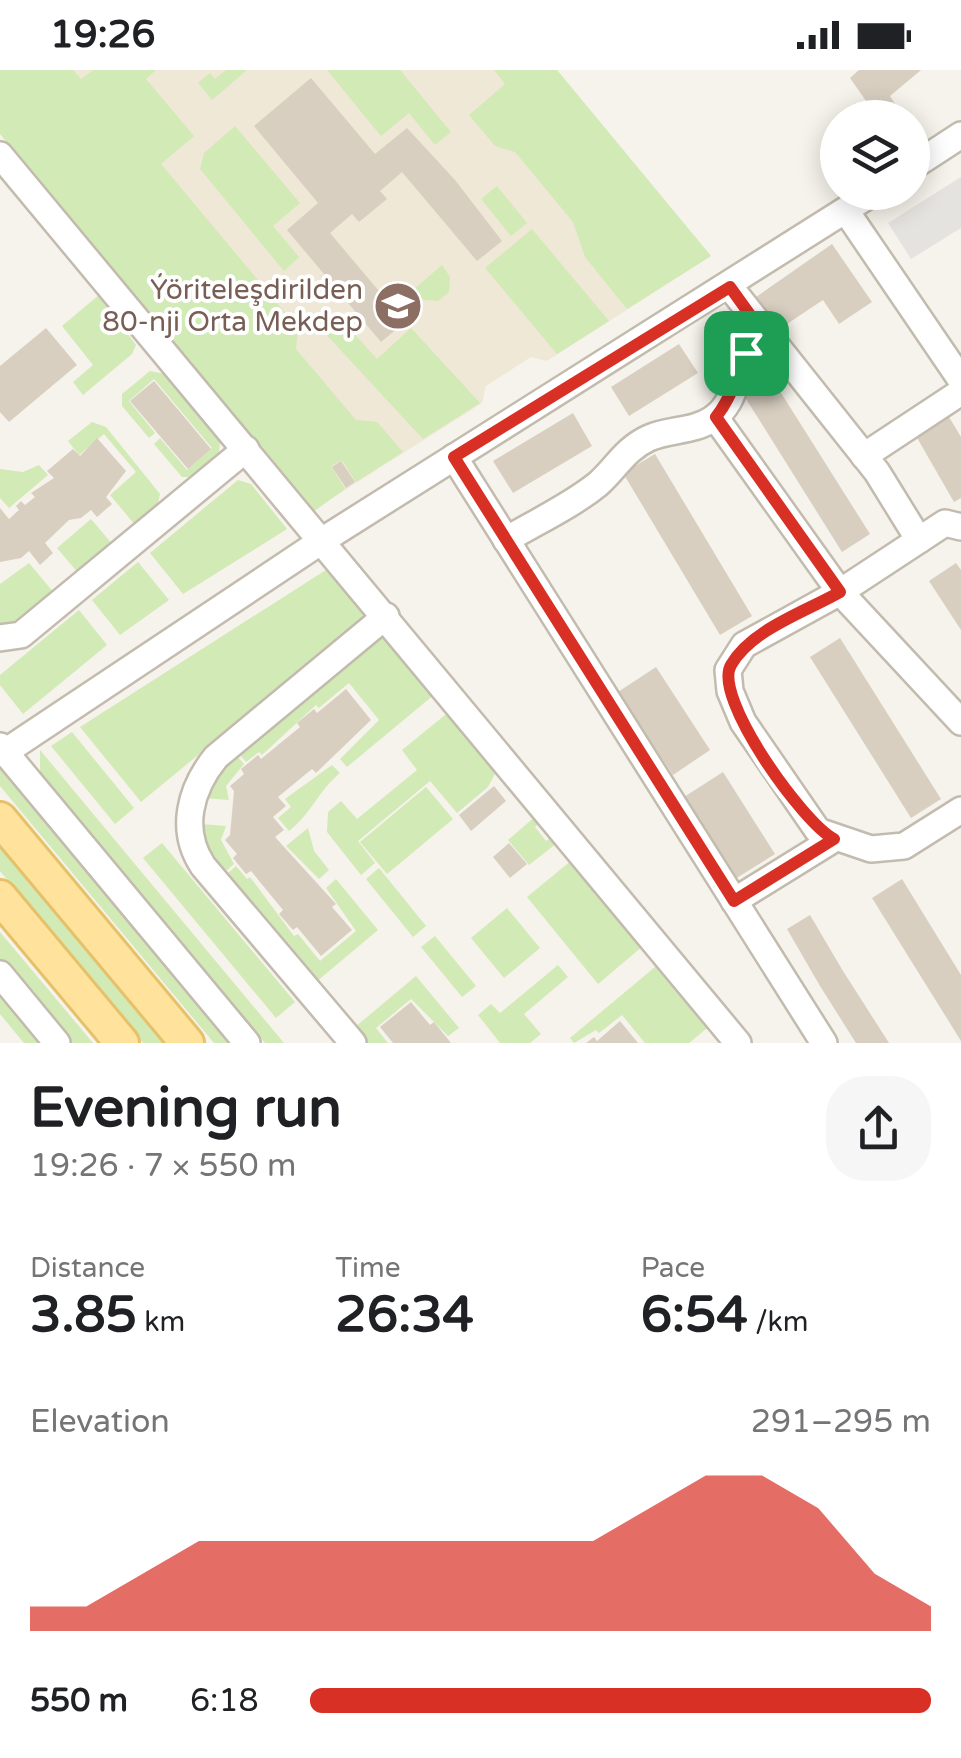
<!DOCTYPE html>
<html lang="en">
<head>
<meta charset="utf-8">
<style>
  body { margin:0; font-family:"Varela Round",sans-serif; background:#f6f6f6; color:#202124; height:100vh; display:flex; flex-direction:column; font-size:38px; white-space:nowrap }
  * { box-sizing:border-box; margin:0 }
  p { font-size:32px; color:#757577 }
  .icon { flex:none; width:55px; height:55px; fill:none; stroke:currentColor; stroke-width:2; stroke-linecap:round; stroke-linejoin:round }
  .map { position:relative; height:973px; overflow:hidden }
  .sheet { display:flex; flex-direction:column; background:#fff; flex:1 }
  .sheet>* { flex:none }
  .fabs { position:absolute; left:820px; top:30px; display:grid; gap:20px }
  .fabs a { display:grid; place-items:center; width:110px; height:110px; border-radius:50%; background:#fff; box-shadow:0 5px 25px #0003; font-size:50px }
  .pin { position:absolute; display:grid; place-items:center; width:85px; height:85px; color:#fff; margin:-42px; border-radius:20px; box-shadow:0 5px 15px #0006 }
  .round { display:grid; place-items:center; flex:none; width:105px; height:105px; border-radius:40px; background:#f6f6f6 }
  .head { display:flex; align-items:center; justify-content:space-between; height:170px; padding:0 30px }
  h1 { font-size:55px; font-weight:800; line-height:75px }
  .stats { display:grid; grid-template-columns:repeat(3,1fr); gap:15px; height:170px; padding:10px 30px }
  .stats div { display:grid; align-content:center }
  .stats b { font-size:50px; font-weight:800 }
  .stats small { font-size:28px; font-weight:400 }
  .stats p { font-size:28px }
  .chart { height:280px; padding:20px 30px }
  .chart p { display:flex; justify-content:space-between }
  .chart svg { width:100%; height:180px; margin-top:10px; fill:#d93025; opacity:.7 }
  ul { padding:0 30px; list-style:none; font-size:32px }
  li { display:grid; grid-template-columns:160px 120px 1fr; align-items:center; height:75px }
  li i { height:25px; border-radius:12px; background:#d93025 }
  .status { display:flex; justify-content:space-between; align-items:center; height:70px; padding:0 50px; background:#fff; direction:ltr }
  .status svg { height:28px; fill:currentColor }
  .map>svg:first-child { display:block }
  .education { fill:#efe8d6 }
  .green { fill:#d2eab5 }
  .parking { fill:#e5e3e0 }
  .building { fill:#d8cfc1 }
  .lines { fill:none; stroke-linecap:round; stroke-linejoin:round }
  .minor-casing { stroke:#c2bbae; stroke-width:30 }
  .major-casing { stroke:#e6c16a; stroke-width:38 }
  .minor { stroke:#fff; stroke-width:25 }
  .major { stroke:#ffe39c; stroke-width:32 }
  .route-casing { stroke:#fff; stroke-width:20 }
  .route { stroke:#d93025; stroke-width:12 }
  .labels { text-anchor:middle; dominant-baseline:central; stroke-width:8; stroke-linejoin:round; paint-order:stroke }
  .education-label { font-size:28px; fill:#785e54; stroke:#fff; text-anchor:end }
</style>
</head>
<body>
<div class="status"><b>19:26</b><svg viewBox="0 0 49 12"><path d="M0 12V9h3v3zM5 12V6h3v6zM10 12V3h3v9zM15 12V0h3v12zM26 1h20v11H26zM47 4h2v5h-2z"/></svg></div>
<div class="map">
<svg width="961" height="973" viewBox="0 0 961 973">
  <rect width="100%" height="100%" fill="#f6f3ec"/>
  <!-- education -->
  <polygon class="education" points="0,0 557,0 711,186 547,291 531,287 486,316 482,333 326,432 0,38"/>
  <!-- green -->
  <g class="green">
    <polygon points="0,0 73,0 81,9 93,0 156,0 146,9 194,66 161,94 298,258 296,279 356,350 377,352 403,382 356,412 342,390 331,396 345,419 313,442 0,64"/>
    <polygon points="226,0 247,0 212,30 198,13 210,3 215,9"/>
    <polygon points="327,0 400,0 451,62 435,75 409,43 381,66"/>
    <polygon points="494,0 557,0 711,186 627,239 585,187 573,152 515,82 495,76 469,45 505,14"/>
    <polygon points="235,56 300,133 273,156 299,187 284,201 200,99 204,83"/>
    <polygon points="497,116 527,153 511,166 481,129"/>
    <polygon points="532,159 609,251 557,284 485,198"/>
    <polygon points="442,195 450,207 449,222 438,231 424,230 413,220"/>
    <polygon points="99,225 136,275 132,284 83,325 73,312 93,295 62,256"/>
    <polygon points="338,246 377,289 411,258 480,333 423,369 322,260"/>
    <polygon points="150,301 165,304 220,370 219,385 193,407 182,407 154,374 160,368 187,400 212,378 154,309 129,331 155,363 149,368 122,336 122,324"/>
    <polygon points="92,352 106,357 160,424 157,437 136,456 110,425 136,402 104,364 79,385 68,371"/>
    <polygon points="39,395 48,405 9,438 0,428 0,399 23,402"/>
    <polygon points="238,410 251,414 287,459 183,524 150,483"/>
    <polygon points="91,449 113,475 79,504 57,478"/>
    <polygon points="138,492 169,530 120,565 92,530"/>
    <polygon points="29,493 54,523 17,555 0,555 0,514"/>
    <polygon points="329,498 368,545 141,732 80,657"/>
    <polygon points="79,540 107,575 23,644 0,615 0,605"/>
    <polygon points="384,562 435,624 347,697 340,689 379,650 349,613 319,638 316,635 262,685 259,682 246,692 238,683"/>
    <polygon points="450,641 496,702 488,717 457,743 430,711 358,771 375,793 361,805 327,762 328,742 341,731 357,749 417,700 402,680"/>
    <polygon points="72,662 134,738 115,754 51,676"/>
    <polygon points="40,680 284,973 265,973 40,703"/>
    <polygon points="236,685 244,694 226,716 229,730 205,728 223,697"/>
    <polygon points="0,693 234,973 214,973 0,716"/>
    <path d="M332,695L340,703C318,721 311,744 289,761L278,748L291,737L285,729Z"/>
    <polygon points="426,717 453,749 387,804 360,772"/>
    <polygon points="536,746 542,750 535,757 546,771 555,765 557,773 529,795 508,770"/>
    <polygon points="202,754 226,756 221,770 234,794 225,802 208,777"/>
    <polygon points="308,758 314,781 329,800 319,809 286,776"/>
    <polygon points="162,773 295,932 276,948 143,788"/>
    <polygon points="0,777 163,973 143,973 0,801"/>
    <polygon points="572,790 643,876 598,914 527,827"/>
    <polygon points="236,796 247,809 250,807 294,866 298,864 320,891 356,861 326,818 336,809 378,860 316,912 227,804"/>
    <polygon points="379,798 426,856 413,867 366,809"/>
    <polygon points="507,838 540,878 504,908 471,868"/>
    <polygon points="0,862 93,973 70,973 0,889"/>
    <polygon points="435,866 476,916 462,927 421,877"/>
    <polygon points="661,892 712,954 689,973 645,973 622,945 599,963 596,960 574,973 570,968"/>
    <polygon points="558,895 568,907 524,944 541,964 530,973 500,973 478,945 491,934 500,943"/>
    <polygon points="416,906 459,958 448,966 411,929 376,958 388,973 366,973 354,958"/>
    <polygon points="0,924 41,973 24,973 0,944"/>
  </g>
  <!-- parking -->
  <polygon class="parking" points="961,107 961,158 911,189 888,153"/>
  <!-- building -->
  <g class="building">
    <polygon points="859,0 921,0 890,26 904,48 878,48 850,8"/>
    <polygon points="311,8 375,84 407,58 455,110 502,171 477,191 402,102 380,121 387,129 359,152 352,144 330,163 405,252 381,272 332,214 329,217 321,207 324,204 287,160 318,133 254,56"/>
    <polygon points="832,174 872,232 839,254 823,230 778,260 756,227"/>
    <polygon points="46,258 77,295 9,352 0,342 0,296"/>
    <polygon points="679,274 698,303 629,346 611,317"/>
    <polygon points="771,307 870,464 842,482 743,324"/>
    <polygon points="154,311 211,379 188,399 130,331"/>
    <polygon points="573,343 592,376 513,423 493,391"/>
    <polygon points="949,347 961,367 961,428 954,432 916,366"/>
    <polygon points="97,368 126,401 106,427 112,434 97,447 91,440 81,448 69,450 45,473 53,483 40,495 29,481 21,488 0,492 0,438 9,449 19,440 16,436 21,431 25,435 35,427 31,423 54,408 47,401 73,379 80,386"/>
    <polygon points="655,384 752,546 720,565 623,403"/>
    <polygon points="341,391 355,412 346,418 332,397"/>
    <polygon points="956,493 961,500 961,560 929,511"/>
    <polygon points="840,568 941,729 911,748 810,587"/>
    <polygon points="656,597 710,680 673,705 618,622"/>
    <polygon points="346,619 371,650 316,703 312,699 278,727 286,736 273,747 284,760 275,767 336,834 332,837 352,860 321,886 297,857 293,860 279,844 283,840 251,801 246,804 233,788 237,784 225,770 230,765 234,721 230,716 244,704 241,699 258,685 261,689 300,657 297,653 314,639 317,643"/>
    <polygon points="723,702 775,784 735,809 684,727"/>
    <polygon points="494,716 506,731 471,761 459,745"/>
    <polygon points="509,773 527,794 510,808 493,787"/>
    <polygon points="902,809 961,905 961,971 872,828"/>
    <polygon points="810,845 843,901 889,973 856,973 820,916 787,859"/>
    <polygon points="411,932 430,955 434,952 451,973 393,973 380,957"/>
    <polygon points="620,951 638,973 586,973 594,967 597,971"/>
  </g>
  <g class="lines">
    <!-- minor casing -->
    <g class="minor-casing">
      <g id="minor">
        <polyline points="0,85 738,973"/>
        <polyline points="912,97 961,65"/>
        <polyline points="846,141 961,310"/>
        <polyline points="730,217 877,402 919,470"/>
        <polyline points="715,347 840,522 961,652"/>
        <polyline points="864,386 961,322"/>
        <polyline points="454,387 824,973"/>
        <polyline points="961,457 945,453 840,522 744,575 728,600 730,621 743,652 818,761 871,779 904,776 961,740"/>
        <path d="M506,470C536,452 571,436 598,414C616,398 625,379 649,368C669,359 694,362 714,348C742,327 731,294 767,267"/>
        <polyline points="0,568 21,565 246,379"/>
        <polyline points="0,676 247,973"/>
        <polyline points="5,682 323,470 874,122"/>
        <polyline points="734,831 834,769"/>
        <polyline points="0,904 57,973"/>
        <path d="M353,973L203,796C179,760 190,719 216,687L386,546"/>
      </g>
    </g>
    <!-- major casing -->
    <g class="major-casing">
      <g id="major">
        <polyline points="0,749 187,973"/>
        <polyline points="0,827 122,973"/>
      </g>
    </g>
    <!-- minor -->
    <use href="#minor" class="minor"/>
    <!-- major -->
    <use href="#major" class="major"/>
  </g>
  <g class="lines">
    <!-- route casing -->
    <g class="route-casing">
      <path id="route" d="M730,217L766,267C734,292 740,317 716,347L840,522C805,542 752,559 731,595C712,627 803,753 834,769L734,831L454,387Z"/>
    </g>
    <!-- route -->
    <use href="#route" class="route"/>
  </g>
  <!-- icons -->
  <defs>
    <g id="school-disc" transform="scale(2.5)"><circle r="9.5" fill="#8d6e63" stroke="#fff"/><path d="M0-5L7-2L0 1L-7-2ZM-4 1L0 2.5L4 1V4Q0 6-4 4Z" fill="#fff"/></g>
  </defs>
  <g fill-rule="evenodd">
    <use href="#school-disc" x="398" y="236"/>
  </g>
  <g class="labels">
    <!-- education labels -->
    <g class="education-label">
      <text x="363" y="220">Ýöriteleşdirilden<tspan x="363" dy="32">80-nji Orta Mekdep</tspan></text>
    </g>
  </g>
</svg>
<div class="fabs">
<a><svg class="icon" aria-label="layers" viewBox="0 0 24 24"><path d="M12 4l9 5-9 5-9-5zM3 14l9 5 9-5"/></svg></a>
</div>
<div class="pin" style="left:746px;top:283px;background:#1e9e55"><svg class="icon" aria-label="arrive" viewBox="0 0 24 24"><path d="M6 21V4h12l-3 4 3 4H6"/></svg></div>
</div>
<section class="sheet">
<div class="head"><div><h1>Evening run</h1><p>19:26 · 7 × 550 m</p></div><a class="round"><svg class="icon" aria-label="share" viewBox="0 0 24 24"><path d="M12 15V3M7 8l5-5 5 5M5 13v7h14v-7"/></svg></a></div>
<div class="stats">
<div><p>Distance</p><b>3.85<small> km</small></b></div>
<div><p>Time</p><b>26:34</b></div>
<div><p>Pace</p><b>6:54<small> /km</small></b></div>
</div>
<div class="chart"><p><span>Elevation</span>291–295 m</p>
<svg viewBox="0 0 160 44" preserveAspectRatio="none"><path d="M0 44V38L10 38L20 30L30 22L40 22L50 22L60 22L70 22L80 22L90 22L100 22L110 14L120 6L130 6L140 14L150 30L160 38V44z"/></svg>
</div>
<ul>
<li><b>550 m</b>6:18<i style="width:100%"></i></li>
</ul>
</section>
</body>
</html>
